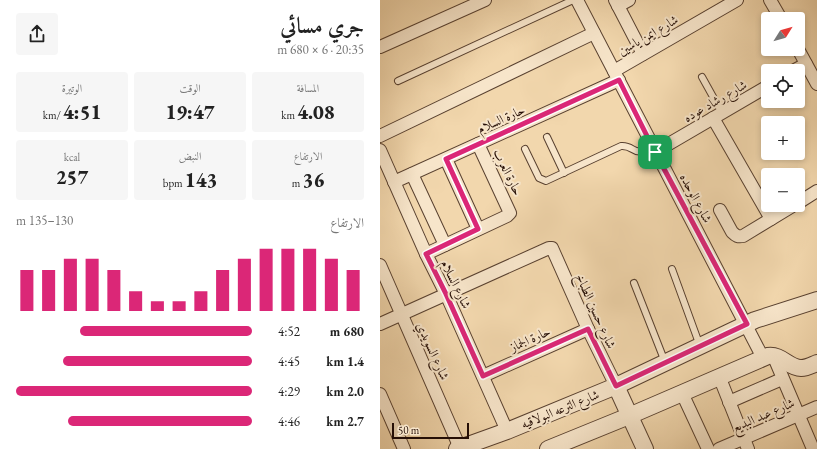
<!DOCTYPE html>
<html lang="ar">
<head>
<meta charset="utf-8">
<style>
  body { margin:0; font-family:"EB Garamond",Amiri,serif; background:#f6f6f6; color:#222; direction:rtl; height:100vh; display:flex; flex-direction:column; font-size:15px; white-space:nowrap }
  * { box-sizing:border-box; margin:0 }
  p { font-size:13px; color:#767676 }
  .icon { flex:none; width:22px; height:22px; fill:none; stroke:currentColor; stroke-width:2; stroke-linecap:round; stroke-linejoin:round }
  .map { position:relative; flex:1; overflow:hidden; direction:ltr }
  .sheet { display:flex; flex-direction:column; background:#fff; width:380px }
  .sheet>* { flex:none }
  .needle { width:26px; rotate:53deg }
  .fabs { position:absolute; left:381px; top:12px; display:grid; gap:8px }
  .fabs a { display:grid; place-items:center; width:44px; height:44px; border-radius:4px; background:#fff; box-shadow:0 2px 6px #0003; font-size:20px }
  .scale { position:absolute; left:12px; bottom:10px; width:77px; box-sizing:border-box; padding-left:4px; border:2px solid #260f06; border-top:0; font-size:11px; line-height:14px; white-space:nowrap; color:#260f06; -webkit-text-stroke:3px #f7e5ca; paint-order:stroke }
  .pin { position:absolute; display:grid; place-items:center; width:34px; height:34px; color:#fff; margin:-17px; border-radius:8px; box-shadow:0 2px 6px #0006 }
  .round { display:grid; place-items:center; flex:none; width:42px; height:42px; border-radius:4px; background:#f6f6f6 }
  .overview { display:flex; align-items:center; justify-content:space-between; height:68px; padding:0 16px }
  h1 { font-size:22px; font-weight:800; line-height:30px }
  .figures { display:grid; grid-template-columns:repeat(3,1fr); gap:6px; height:68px; padding:4px 16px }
  .figures div { display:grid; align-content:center; border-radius:4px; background:#f6f6f6; text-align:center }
  .figures b { font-size:20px; font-weight:800 }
  .figures small { font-size:11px; font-weight:400 }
  .figures p { font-size:11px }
  .chart { height:112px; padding:8px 16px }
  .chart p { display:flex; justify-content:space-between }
  .chart svg { width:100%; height:72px; margin-top:4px; stroke:#db2777; stroke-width:6 }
  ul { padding:0 16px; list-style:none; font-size:13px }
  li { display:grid; grid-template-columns:64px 48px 1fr; align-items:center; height:30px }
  li i { height:10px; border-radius:5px; background:#db2777 }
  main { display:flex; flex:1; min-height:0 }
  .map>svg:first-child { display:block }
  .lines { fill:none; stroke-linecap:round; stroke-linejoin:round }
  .service-casing { stroke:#594130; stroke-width:8 }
  .minor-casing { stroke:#594130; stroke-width:14 }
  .tertiary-casing { stroke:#594130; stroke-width:18 }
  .service { stroke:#f7e5ca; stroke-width:6 }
  .minor { stroke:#f7e5ca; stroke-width:12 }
  .tertiary { stroke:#f7e5ca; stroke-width:16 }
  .route-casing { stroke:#fff; stroke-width:8 }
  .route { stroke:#db2777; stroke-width:5 }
  .labels { text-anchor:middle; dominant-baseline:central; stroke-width:4; stroke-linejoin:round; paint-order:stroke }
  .street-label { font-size:13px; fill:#260f06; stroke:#f7e5ca }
</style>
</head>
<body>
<main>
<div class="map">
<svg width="437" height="449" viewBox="0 0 437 449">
  <rect width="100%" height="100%" fill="#f2d7ad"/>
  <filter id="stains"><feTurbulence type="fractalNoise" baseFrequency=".005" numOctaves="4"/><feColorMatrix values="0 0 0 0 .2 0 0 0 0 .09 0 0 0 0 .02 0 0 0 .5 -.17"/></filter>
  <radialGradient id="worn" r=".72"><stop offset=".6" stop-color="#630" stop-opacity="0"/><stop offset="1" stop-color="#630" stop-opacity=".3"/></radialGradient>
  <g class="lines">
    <!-- service casing -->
    <g class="service-casing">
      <g id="service">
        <polyline points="322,77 342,113"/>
        <polyline points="18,81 193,0"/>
        <polyline points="167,137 184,173"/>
        <path d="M145,149L159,178L166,181L241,146C256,145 251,158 273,147"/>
        <polyline points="292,269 320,346"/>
        <polyline points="254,283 285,362"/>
      </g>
    </g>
    <!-- minor casing -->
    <g class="minor-casing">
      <g id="minor">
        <polyline points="197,0 383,358"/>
        <polyline points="235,0 263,54"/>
        <polyline points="390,0 401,19"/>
        <polyline points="238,6 249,0"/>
        <polyline points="0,47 105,0"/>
        <polyline points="418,49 437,84"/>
        <polyline points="234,71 357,0"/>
        <polyline points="413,71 426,64"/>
        <polyline points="333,118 391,219"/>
        <polyline points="0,136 214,33"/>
        <polyline points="0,150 46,254 66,294 127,431"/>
        <polyline points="275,152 388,86"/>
        <polyline points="66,159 98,229"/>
        <polyline points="32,174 65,245"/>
        <polyline points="14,182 239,80"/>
        <polyline points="418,203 437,191"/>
        <path d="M340,210L352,232C356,236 358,237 363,236L414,205"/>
        <polyline points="46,254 127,216 130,213 98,144"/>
        <polyline points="0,265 80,448"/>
        <polyline points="0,324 169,248 172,248 208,329 236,386"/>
        <polyline points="393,355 433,449"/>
        <polyline points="103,376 208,329"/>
        <polyline points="339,376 368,449"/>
        <polyline points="302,393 328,449"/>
        <polyline points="0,394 24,449"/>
        <polyline points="349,402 402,379"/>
        <polyline points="339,449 437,407"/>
      </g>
    </g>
    <!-- tertiary casing -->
    <g class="tertiary-casing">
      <g id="tertiary">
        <polyline points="236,386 265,449"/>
        <polyline points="77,449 127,431 236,386 375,320 437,300"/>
        <path d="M168,449L249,416L388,356C401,354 409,368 421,368C427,368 432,365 437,363"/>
      </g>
    </g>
    <!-- service -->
    <use href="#service" class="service"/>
    <!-- minor -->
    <use href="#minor" class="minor"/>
    <!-- tertiary -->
    <use href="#tertiary" class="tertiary"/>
  </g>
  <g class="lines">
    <!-- route casing -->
    <g class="route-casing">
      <polygon id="route" points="239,80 275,152 367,324 236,386 208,329 103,376 66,294 46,254 98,229 66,159"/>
    </g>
    <!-- route -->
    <use href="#route" class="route"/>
  </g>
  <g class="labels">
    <!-- street labels -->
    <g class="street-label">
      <text transform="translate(268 35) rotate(-30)">شارع ايمن ياسين</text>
      <text transform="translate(335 101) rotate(-30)">شارع رشاد عوده</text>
      <text transform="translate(121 119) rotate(-24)">حارة السلام</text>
      <text transform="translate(128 172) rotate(64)">حارة العرب</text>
      <text transform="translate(316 198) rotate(62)">شارع الوحده</text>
      <text transform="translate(76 284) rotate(64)">شارع السلام</text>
      <text transform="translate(216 311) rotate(66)">شارع حسين الطباخ</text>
      <text transform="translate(150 339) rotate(-24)">حارة الجماز</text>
      <text transform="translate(53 351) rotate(66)">شارع السويدي</text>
      <text transform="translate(180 409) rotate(-22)">شارع الترعه البولاقيه</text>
      <text transform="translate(383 415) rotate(-23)">شارع عبد البديع</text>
    </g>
  </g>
  <rect width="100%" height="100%" filter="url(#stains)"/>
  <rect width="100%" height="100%" fill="url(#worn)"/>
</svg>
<div class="fabs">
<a><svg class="needle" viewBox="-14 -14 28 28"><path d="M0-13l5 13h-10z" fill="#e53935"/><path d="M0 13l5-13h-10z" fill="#767676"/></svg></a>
<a><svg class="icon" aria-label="locate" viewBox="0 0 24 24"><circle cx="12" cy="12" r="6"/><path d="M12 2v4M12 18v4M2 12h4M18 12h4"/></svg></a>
<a>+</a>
<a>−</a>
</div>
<div class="scale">50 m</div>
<div class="pin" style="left:275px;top:152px;background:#1e9e55"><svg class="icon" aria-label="arrive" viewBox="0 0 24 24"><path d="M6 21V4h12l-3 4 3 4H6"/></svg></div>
</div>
<section class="sheet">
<div class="overview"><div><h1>جري مسائي</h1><p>20:35 · 6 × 680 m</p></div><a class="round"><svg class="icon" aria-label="share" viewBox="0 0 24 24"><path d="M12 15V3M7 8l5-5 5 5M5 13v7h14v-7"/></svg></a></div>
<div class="figures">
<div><p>المسافة</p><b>4.08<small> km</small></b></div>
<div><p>الوقت</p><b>19:47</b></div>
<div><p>الوتيرة</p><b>4:51<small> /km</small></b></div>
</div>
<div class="figures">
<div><p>الارتفاع</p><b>36<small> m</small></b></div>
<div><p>النبض</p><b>143<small> bpm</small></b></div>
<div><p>kcal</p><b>257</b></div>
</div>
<div class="chart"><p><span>الارتفاع</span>130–135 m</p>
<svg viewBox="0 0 160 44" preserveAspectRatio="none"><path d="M5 44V19M15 44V19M25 44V12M35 44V12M45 44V19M55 44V32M65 44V38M75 44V38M85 44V32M95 44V19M105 44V12M115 44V6M125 44V6M135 44V6M145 44V12M155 44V19"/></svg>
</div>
<ul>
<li><b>680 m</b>4:52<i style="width:73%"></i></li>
<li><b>1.4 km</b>4:45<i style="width:80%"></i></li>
<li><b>2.0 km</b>4:29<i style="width:100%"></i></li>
<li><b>2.7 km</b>4:46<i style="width:78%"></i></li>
</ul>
</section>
</main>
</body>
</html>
